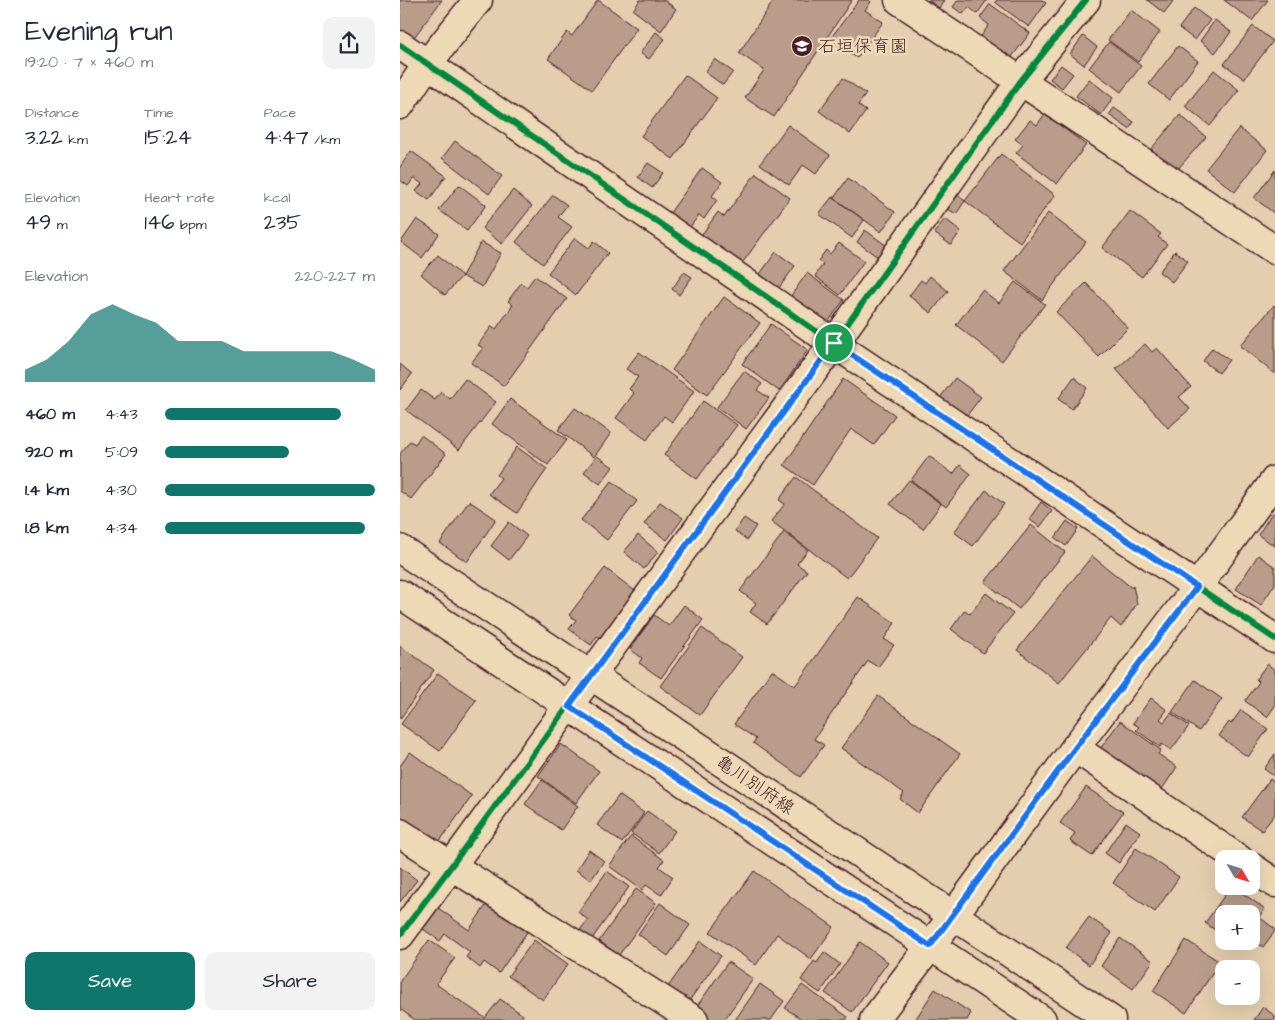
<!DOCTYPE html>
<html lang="en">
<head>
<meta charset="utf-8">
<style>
  body { margin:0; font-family:"Architects Daughter","Klee One",sans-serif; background:#f2f2f3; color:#1f2937; height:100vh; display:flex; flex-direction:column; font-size:19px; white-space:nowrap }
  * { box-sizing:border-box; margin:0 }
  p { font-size:16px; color:#747a83 }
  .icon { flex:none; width:28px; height:28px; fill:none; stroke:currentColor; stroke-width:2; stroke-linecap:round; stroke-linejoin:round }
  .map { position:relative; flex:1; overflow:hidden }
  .sheet { display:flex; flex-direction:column; background:#fff; width:400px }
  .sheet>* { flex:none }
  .needle { width:32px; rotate:128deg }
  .controls { position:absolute; left:815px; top:850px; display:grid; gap:10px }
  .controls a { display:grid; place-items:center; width:45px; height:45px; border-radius:10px; background:#fff; box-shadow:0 5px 20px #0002; font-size:25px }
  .pin { position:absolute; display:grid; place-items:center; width:42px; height:42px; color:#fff; margin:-21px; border:2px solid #fff; border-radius:50%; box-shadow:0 1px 5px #0007 }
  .round { display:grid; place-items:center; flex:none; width:52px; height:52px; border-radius:10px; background:#f2f2f3 }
  .summary { display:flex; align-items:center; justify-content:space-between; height:85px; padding:0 25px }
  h1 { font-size:28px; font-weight:600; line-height:38px }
  .metrics { display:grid; grid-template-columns:repeat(3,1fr); gap:8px; height:85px; padding:5px 25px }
  .metrics div { display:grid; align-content:center }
  .metrics b { font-size:21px; font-weight:600 }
  .metrics small { font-size:14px; font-weight:400 }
  .metrics p { font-size:14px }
  .chart { height:140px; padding:10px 25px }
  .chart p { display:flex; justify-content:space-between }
  .chart svg { width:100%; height:90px; margin-top:5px; fill:#0f766e; opacity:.7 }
  .action { display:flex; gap:10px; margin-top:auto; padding:10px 25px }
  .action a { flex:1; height:58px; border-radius:10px; background:#0f766e; color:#fff; font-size:20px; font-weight:600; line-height:58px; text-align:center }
  .action a+a { background:#f2f2f3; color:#1f2937 }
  ul { padding:0 25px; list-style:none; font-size:16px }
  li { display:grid; grid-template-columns:80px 60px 1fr; align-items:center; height:38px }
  li i { height:12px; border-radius:6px; background:#0f766e }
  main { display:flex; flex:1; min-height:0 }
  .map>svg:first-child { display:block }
  .building { fill:#b99d8a; stroke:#4a1f2b }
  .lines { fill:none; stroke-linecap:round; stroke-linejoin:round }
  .minor-casing { stroke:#4a1f2b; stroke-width:31 }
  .major-casing { stroke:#4a1f2b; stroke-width:31 }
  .minor { stroke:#eed9b7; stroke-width:28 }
  .major { stroke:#eed9b7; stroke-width:28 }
  .cycleway-casing { stroke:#eed9b7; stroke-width:9 }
  .cycleway { stroke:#00873e; stroke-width:6 }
  .route-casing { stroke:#fff; stroke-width:10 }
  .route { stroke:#1a73e8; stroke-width:6 }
  .labels { text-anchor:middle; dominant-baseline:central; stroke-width:5; stroke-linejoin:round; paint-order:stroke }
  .poi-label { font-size:18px; fill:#4a1f2b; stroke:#eed9b7; text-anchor:start }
  .street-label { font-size:18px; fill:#4a1f2b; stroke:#eed9b7 }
</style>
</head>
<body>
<main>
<section class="sheet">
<div class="summary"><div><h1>Evening run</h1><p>19:20 · 7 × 460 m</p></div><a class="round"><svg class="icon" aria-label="share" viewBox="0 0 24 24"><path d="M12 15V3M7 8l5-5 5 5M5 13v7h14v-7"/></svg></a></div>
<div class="metrics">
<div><p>Distance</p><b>3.22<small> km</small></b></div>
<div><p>Time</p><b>15:24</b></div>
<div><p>Pace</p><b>4:47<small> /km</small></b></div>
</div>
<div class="metrics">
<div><p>Elevation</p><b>49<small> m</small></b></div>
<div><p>Heart rate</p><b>146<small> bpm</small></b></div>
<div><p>kcal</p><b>235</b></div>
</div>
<div class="chart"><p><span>Elevation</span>220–227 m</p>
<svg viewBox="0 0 160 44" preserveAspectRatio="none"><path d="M0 44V38L10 33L20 24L30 11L40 6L50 11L60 15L70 24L80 24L90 24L100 29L110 29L120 29L130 29L140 29L150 33L160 38V44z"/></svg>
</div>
<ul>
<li><b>460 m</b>4:43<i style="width:84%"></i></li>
<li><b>920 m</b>5:09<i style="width:59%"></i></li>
<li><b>1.4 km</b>4:30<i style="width:100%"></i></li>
<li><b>1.8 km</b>4:34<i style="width:95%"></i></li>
</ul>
<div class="action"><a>Save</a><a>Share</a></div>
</section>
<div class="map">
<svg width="875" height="1020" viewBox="0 0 875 1020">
  <rect width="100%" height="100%" fill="#e4ceaf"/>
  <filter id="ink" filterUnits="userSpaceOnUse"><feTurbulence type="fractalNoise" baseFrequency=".02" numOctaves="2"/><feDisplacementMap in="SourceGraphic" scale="10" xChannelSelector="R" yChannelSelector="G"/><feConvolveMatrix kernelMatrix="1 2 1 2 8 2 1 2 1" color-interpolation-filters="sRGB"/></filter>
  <g filter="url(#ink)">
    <!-- building -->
    <g class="building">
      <polygon points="0,0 42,0 12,40 0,32"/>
      <polygon points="198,0 237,28 192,90 148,59 167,32 172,36"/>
      <polygon points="240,0 264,0 276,9 261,31 233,10"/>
      <polygon points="374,0 452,0 374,117 345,98 364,70 339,53"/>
      <polygon points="459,0 469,0 471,2 465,10 483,22 457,58 430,39"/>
      <polygon points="528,0 545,0 539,8"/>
      <polygon points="558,0 587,0 577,14 569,7 563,14 553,7"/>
      <polygon points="597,0 642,0 646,3 629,27 595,2"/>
      <polygon points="747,0 774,0 764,13"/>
      <polygon points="824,0 868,0 852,21"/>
      <polygon points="590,4 630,33 611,58 581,36 589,25 580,18"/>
      <polygon points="794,8 810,20 795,40 779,28"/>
      <polygon points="731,10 760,32 738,62 708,40"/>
      <polygon points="815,20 831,32 815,53 800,41"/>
      <polygon points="853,26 873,41 844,79 824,64"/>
      <polygon points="256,32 265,39 249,59 240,53"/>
      <polygon points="683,36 697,47 684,65 670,54"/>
      <polygon points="709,42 741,66 721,92 689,68"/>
      <polygon points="778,46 798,61 769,100 749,84"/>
      <polygon points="315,59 333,72 323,85 305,72"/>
      <polygon points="661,65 673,74 662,88 650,79"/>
      <polygon points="814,70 839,90 810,126 785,106"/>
      <polygon points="285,75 317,98 273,159 241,136"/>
      <polygon points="443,78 466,94 458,105 466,111 450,134 419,111"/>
      <polygon points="689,79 713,98 701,115 676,96"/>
      <polygon points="714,108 734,122 729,129 709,115"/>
      <polygon points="645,114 686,145 657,184 616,153 623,145 615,139 630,120 637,125"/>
      <polygon points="780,115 806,137 776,171 751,149"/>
      <polygon points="388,125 430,155 416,174 403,165 389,185 360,164"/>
      <polygon points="839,128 867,150 835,192 806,169"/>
      <polygon points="55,141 102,176 89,194 42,158"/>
      <polygon points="11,151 46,176 29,200 16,191 22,184 14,178 8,186 0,180 0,167"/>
      <polygon points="601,154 655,195 620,242 565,201"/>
      <polygon points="248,163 263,173 252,188 238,177"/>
      <polygon points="302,168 322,182 312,196 317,200 304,219 299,215 287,231 267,217"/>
      <polygon points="875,170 875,214 854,198"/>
      <polygon points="356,173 390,198 340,266 300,237 318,212 324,217"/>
      <polygon points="448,178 495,212 481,232 434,198"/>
      <polygon points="59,185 86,205 67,231 39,210"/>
      <polygon points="113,190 132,206 102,244 82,228"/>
      <polygon points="153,195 167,205 158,217 172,227 143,264 116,242"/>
      <polygon points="558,195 565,201 556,214 548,209"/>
      <polygon points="432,197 464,220 452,238 419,214"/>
      <polygon points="730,211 761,234 758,237 767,244 742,277 702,248"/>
      <polygon points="648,213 686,242 642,300 604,271"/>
      <polygon points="17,219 39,234 22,258 1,242"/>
      <polygon points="545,219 561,231 551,245 534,233"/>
      <polygon points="465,230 487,246 479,258 457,242"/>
      <polygon points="175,238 189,248 194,241 208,253 176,295 148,273"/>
      <polygon points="81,242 101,253 82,287 62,276"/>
      <polygon points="439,243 464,261 440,295 415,276 423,264 418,261 426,250 430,254"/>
      <polygon points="775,251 788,261 772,282 759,272"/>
      <polygon points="376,252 395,266 376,292 357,278"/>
      <polygon points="38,255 62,276 45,295 21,274"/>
      <polygon points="284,272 292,277 279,295 272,289"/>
      <polygon points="407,273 444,300 425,326 388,300"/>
      <polygon points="135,276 167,299 104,386 71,363 83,348 78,345 92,326 96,329 113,305 108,301 121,283 127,287"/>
      <polygon points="530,276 548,291 531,313 509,296 521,280 525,283"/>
      <polygon points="615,282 645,304 602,361 556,325 582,290 599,303"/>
      <polygon points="686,283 728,328 699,357 656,312"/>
      <polygon points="324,297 360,323 307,395 272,370"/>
      <polygon points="874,305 875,306 875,374 840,346"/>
      <polygon points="371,324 408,350 379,391 342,364"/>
      <polygon points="745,344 752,352 757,348 791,387 779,397 790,409 768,428 716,369"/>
      <polygon points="812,348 829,360 819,373 803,361"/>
      <polygon points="239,352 294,391 272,422 264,416 247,440 216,418 234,393 229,389 238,377 226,369"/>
      <polygon points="0,364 12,374 0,390"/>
      <polygon points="344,371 362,384 357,390 369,398 346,429 317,407"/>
      <polygon points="674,377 687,388 672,409 658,399"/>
      <polygon points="555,378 581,397 565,418 539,399"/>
      <polygon points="65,379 96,402 59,450 6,410 21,390 35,400 41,392 50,399"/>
      <polygon points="443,379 495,415 474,445 451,429 413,485 384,465"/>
      <polygon points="110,399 167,440 148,465 92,424"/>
      <polygon points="303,401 337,425 297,479 264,455"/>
      <polygon points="175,408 211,433 194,457 158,430"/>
      <polygon points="21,435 46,454 11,499 0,491 0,454 10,441 15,444"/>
      <polygon points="117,447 147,469 117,513 89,494 101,478 97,475"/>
      <polygon points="197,456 213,467 200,484 184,472"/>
      <polygon points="529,456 553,474 560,465 571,474 546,507 511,480"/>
      <polygon points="396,477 477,538 447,578 371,521 385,504 379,500"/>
      <polygon points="509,480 541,504 523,529 490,504"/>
      <polygon points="212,481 237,501 207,540 181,520"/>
      <polygon points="586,490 604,504 573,546 554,532"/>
      <polygon points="69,501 96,519 67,562 40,543"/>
      <polygon points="260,502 283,518 267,540 244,524"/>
      <polygon points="641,502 652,511 640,527 629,519"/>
      <polygon points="872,513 875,514 875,546 858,535"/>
      <polygon points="344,518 356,526 347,540 335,531"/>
      <polygon points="667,521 678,529 666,546 655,538"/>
      <polygon points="109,522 127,536 109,560 91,546"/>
      <polygon points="631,525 665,552 619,609 585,582"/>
      <polygon points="384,532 408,550 397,564 407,571 367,624 350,612 356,603 340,591"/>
      <polygon points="238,535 258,552 244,569 224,552"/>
      <polygon points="858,555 875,567 875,584 861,605 836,589"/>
      <polygon points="692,556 732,588 733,586 737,604 721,627 711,618 659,683 617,650"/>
      <polygon points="205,568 235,591 200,638 197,636 191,645 169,629 176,620 169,615"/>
      <polygon points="586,593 613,614 583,653 551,629 565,610 570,614"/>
      <polygon points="458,597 495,623 484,639 494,645 478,667 468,661 443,697 414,739 424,745 401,777 353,743 356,739 334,724 372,670 395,686"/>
      <polygon points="284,605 303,620 261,678 239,663 242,658 230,649 254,615 269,626"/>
      <polygon points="302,628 342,657 300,715 260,686"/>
      <polygon points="0,646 34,670 0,719"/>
      <polygon points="867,664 875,670 875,706 867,717 845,701 859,682 856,679"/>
      <polygon points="38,673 76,700 40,751 1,724"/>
      <polygon points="795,680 822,699 799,731 772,712"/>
      <polygon points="478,696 560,754 518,813 500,799 504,793 441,748"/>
      <polygon points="751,698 767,710 760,719 764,722 771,713 789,726 771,750 762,744 760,747 736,730 739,727 733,723"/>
      <polygon points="841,710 868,729 848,757 819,736 829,722 831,724"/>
      <polygon points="720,721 761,750 758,754 777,767 760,792 700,749"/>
      <polygon points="161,744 199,771 176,803 138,776"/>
      <polygon points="10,752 72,796 37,845 0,819 0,766"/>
      <polygon points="875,754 875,777 864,769"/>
      <polygon points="870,779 875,783 875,814 862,831 842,817"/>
      <polygon points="142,780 178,806 161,830 125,804"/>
      <polygon points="686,787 723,812 692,856 670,841 675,833 660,823"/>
      <polygon points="219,795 244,813 222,843 197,825"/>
      <polygon points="247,811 275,831 259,853 231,833"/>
      <polygon points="726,822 740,832 719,863 705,853"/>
      <polygon points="231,836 264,860 259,867 273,877 261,895 246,885 242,890 209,866"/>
      <polygon points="736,848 779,877 755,912 713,883"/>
      <polygon points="189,850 204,861 191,880 176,870"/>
      <polygon points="0,867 17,880 0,902"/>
      <polygon points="207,871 229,887 192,939 180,930 188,920 178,912"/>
      <polygon points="354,871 434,927 411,959 377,934 356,965 310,932"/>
      <polygon points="831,886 832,886 865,909 859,917 875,929 875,931 863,947 851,939 851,914 824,914 824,936 805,923"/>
      <polygon points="236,889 256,903 219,955 199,941"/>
      <polygon points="260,903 290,925 268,956 238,934"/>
      <polygon points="87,904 127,932 99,973 84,962 80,968 66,957 70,952 45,934 40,941 23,929 38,908 69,930"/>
      <polygon points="689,917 712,933 689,965 666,948"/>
      <polygon points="720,938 753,961 733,989 701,966"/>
      <polygon points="29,940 55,958 36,984 85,1018 100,999 123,1015 120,1020 15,1020 0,1009 0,981"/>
      <polygon points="134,940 168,964 143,1000 108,976"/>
      <polygon points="786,940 820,962 786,1013 753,991"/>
      <polygon points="300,941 321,956 284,1008 263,994"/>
      <polygon points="460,942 488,962 452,1012 425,993"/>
      <polygon points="424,952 440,964 420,993 401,980 414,961 417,963"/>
      <polygon points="328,962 353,979 324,1020 310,1020 295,1009"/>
      <polygon points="360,984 384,1001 371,1020 335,1020"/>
      <polygon points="402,985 448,1017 446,1020 403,1020 385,1008"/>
      <polygon points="535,989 571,1013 567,1020 515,1020"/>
      <polygon points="863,1007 875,1016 875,1020 854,1020"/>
    </g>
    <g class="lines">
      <!-- minor casing -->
      <g class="minor-casing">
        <g id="minor">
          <polyline points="499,0 875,250"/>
          <polyline points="0,45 448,353 875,639"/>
          <polyline points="0,105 28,63 78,0"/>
          <polyline points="675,748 839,859"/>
          <polyline points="0,833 294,1020"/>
          <polyline points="851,867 875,883"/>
          <polyline points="0,935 52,865 434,343 620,82 686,0"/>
          <polyline points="474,1020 553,916 675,748 797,587 875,480"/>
        </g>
      </g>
      <!-- major casing -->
      <g class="major-casing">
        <g id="major">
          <polyline points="0,549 711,1020"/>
          <polyline points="0,594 642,1020"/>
        </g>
      </g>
      <!-- minor -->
      <use href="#minor" class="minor"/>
      <!-- major -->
      <use href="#major" class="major"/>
      <!-- cycleway casing -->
      <g class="cycleway-casing">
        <g id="cycleway">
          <polyline points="0,45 448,353 875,639"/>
          <polyline points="0,935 52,865 434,343 620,82 686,0"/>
        </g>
      </g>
      <!-- cycleway -->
      <use href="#cycleway" class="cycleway"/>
    </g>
  </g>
  <g class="lines" filter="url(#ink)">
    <!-- route casing -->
    <g class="route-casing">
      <polygon id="route" points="434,343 797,587 675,748 530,946 169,706"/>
    </g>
    <!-- route -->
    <use href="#route" class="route"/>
  </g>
  <!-- icons -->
  <defs>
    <g id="school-disc" transform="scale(1.125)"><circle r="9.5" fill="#4a1f2b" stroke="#eed9b7"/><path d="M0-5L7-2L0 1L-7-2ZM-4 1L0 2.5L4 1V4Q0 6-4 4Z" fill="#fff"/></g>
  </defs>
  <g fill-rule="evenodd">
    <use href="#school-disc" x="402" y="46"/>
  </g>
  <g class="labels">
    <!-- poi labels -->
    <g class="poi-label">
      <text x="418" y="46">石垣保育園</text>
    </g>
    <!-- street labels -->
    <g class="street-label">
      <text transform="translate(355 785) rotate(34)">亀川別府線</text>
    </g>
  </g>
</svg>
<div class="controls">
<a><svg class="needle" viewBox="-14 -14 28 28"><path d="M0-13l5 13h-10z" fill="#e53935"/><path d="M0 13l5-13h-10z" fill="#747a83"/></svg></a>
<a>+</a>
<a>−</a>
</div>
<div class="pin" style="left:434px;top:343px;background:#1e9e55"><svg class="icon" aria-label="arrive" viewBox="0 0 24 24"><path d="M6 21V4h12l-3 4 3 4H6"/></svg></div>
</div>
</main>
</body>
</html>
